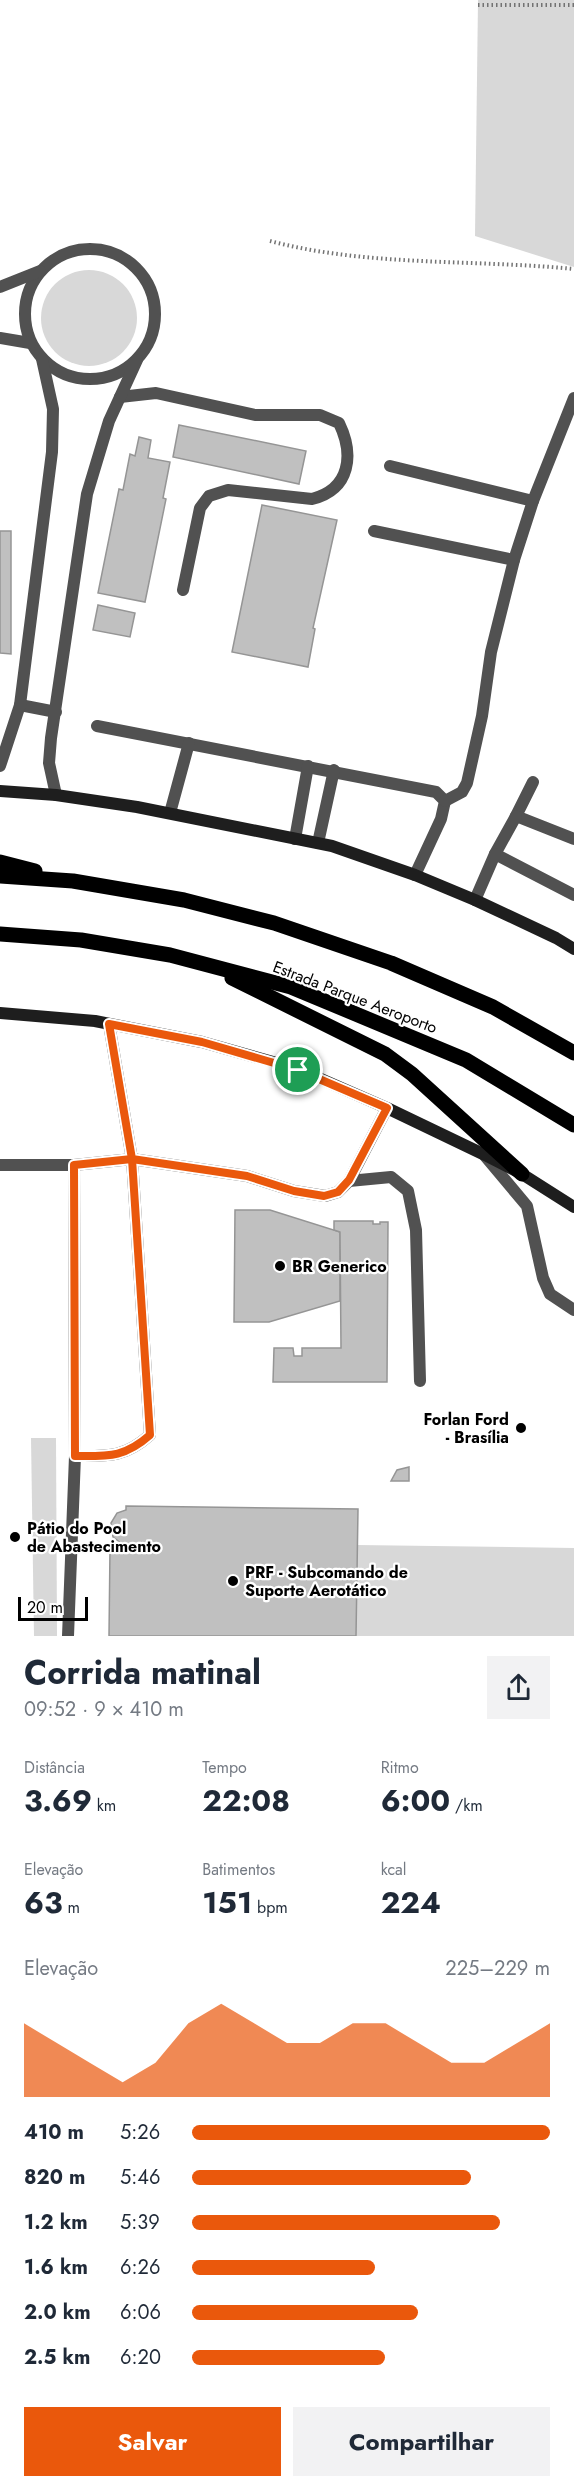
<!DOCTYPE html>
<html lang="pt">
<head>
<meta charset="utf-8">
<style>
  body { margin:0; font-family:Jost,sans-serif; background:#f2f2f3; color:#1f2937; height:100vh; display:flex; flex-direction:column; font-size:22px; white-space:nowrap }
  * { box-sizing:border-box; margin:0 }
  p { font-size:20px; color:#747a83 }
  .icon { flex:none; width:33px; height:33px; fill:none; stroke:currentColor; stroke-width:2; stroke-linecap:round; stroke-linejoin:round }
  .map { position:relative; height:1636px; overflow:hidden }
  .panel { display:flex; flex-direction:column; background:#fff; flex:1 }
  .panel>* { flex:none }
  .scale { position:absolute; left:18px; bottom:15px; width:70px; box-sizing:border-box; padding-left:6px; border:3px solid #000; border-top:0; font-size:16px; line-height:21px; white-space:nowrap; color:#000; -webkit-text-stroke:4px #fff; paint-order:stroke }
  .pin { position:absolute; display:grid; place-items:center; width:51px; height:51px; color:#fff; margin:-26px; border:3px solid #fff; border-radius:50%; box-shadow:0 2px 6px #0007 }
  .round { display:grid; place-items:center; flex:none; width:63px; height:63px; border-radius:0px; background:#f2f2f3 }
  .head { display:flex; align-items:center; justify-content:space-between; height:102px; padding:0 24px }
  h1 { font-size:33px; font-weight:700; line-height:45px }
  .stats { display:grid; grid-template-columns:repeat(3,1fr); gap:9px; height:102px; padding:6px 24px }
  .stats div { display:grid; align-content:center }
  .stats b { font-size:30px; font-weight:700 }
  .stats small { font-size:16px; font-weight:400 }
  .stats p { font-size:16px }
  .chart { height:168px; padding:12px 24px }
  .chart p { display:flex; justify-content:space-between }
  .chart svg { width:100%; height:108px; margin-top:6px; fill:#ea580c; opacity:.7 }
  .cta { display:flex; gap:12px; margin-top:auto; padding:12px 24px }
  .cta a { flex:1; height:69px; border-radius:0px; background:#ea580c; color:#fff; font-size:24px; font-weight:700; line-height:69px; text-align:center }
  .cta a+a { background:#f2f2f3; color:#1f2937 }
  ul { padding:0 24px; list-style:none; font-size:20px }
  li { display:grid; grid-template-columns:96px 72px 1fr; align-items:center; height:45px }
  li i { height:15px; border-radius:8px; background:#ea580c }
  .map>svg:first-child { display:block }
  .green { fill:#d8d8d8 }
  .building { fill:#c0c0c0; stroke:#959595; stroke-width:1.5 }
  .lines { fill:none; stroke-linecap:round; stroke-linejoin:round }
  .path { stroke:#737373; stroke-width:4; stroke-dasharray:1.5 3; stroke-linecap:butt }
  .lane { stroke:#515151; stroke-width:12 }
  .street { stroke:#515151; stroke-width:12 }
  .secondary { stroke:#1e1e1e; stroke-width:12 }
  .primary { stroke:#000; stroke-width:15 }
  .route-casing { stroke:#fff; stroke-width:12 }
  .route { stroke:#ea580c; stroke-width:8 }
  .poi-dot { fill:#000; stroke:#fff; stroke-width:2 }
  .labels { text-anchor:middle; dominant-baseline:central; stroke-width:4.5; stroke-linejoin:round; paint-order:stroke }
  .street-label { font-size:16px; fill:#000; stroke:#fff }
  .poi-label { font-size:16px; font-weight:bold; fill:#000; stroke:#fff; text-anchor:start }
</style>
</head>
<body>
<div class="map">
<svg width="574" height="1636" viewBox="0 0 574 1636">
  <rect width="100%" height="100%" fill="#fff"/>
  <!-- green -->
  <g class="green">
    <polygon points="478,0 574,0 574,267 475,236"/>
    <circle cx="89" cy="318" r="48"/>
    <polygon points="31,1438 56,1438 57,1636 34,1636"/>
    <polygon points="357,1545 574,1548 574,1636 354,1636"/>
  </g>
  <!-- building -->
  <g class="building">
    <polygon points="179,425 306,451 299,484 173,457"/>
    <polygon points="139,437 151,440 148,458 170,462 163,498 166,499 145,602 98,593 119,489 123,490 130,454 135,456"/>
    <polygon points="262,505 337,520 313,628 315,629 308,667 232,652"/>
    <polygon points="0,531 11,531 11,654 0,653"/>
    <polygon points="98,605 135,613 130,637 93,630"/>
    <polygon points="235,1210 270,1210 340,1232 340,1301 269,1322 234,1322"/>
    <polygon points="334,1221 373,1221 373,1224 380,1224 380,1222 388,1222 387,1382 273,1382 274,1348 293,1348 294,1356 302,1356 302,1348 341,1348 340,1232 334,1230"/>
    <polygon points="409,1467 409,1481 391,1481 397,1470"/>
    <polygon points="126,1506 358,1509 356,1636 109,1636 110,1548 128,1548 128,1544 121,1543 113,1537 111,1523 117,1513 126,1510"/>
  </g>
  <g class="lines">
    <!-- path -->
    <g class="path">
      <polyline points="478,5 574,5"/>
      <path d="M270,241C369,267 473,259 574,269"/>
    </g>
    <!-- lane -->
    <g class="lane">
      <path d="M120,397L156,393L255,415H320L339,423C354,454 351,489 312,499L228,490L209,496L200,508L183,590"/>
      <polyline points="390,466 533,501"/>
      <polyline points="374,531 514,560"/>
      <polyline points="97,726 436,792 445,801 441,819 415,875"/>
      <polyline points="533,782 516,816 574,839"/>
      <polyline points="445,801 462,792 467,783 482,716 491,652 514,560 533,501 574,398"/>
      <polyline points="170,813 189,743"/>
      <polyline points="516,816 495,854 574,895"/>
      <polyline points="295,839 308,766"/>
      <polyline points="318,843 334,770"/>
      <polyline points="475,900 495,854"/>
      <polyline points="485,1156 527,1206 543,1278 550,1294 574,1310"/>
      <polyline points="0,1165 74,1165 132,1159 247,1176 294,1191 325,1196 338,1192 349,1181 387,1108"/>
      <polyline points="349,1181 391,1177 408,1191 416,1230 420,1381"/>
      <path d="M75,1456C108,1456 124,1458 150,1435L132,1159L109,1024"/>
      <polyline points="68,1636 75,1456 74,1165"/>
    </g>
    <!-- street -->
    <g class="street">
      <circle cx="90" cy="314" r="65"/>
      <polyline points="0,287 40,271"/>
      <polyline points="0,338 30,343"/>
      <polyline points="20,705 56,712"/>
      <polyline points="0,766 20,705 52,452 53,409 42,359"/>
      <polyline points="56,795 49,763 51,738 87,494 109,421 137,360"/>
    </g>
    <!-- secondary -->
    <g class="secondary">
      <polyline points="0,791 56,795 137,807 332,846 415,875 475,900 556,938 574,949"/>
      <polyline points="0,1013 95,1021 202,1042 298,1069 387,1108 485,1155 522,1174 574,1207"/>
    </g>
    <!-- primary -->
    <g class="primary">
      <polyline points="0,862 35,871"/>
      <polyline points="0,876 73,881 184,900 274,923 391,963 493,1007 574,1053"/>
      <polyline points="0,934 81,940 170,955 291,987 466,1060 574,1125"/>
      <polyline points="232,978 385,1054 412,1074 522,1174"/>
    </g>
  </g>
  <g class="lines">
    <!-- route casing -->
    <g class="route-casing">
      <path id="route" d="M298,1070L202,1042L109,1024L132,1159L74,1165L75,1456C108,1456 124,1458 150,1435L132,1159L247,1176L294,1191L324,1196L338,1192L349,1180L387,1108L298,1070"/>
    </g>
    <!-- route -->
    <use href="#route" class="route"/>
  </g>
  <!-- markers -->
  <g class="poi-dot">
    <circle cx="280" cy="1266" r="6"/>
    <circle cx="521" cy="1428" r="6"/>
    <circle cx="15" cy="1537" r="6"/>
    <circle cx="233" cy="1581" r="6"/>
  </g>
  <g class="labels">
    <!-- street labels -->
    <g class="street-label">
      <text transform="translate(355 997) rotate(21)">Estrada Parque Aeroporto</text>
    </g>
    <!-- poi labels -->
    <g class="poi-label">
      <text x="292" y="1266">BR Generico</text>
      <text x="509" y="1419" text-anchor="end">Forlan Ford<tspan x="509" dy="18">- Brasília</tspan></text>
      <text x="27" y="1528">Pátio do Pool<tspan x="27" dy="18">de Abastecimento</tspan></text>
      <text x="245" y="1572">PRF - Subcomando de<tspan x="245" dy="18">Suporte Aerotático</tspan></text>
    </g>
  </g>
</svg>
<div class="scale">20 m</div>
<div class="pin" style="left:298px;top:1070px;background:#1e9e55"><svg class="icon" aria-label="arrive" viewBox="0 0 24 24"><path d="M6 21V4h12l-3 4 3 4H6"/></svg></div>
</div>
<section class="panel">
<div class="head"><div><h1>Corrida matinal</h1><p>09:52 · 9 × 410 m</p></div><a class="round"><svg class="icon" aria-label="share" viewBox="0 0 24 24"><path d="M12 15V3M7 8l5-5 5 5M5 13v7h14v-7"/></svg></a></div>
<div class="stats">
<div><p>Distância</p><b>3.69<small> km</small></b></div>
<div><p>Tempo</p><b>22:08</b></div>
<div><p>Ritmo</p><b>6:00<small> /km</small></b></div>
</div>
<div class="stats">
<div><p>Elevação</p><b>63<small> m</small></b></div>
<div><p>Batimentos</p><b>151<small> bpm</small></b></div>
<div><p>kcal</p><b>224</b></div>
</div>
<div class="chart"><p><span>Elevação</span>225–229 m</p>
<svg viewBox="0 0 160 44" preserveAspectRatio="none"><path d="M0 44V14L10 22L20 30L30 38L40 30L50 14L60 6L70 14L80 22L90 22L100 14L110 14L120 22L130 30L140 30L150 22L160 14V44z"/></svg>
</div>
<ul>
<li><b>410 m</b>5:26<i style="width:100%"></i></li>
<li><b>820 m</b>5:46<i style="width:78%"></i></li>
<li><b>1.2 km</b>5:39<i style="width:86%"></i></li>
<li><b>1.6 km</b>6:26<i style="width:51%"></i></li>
<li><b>2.0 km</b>6:06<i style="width:63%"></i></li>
<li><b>2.5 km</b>6:20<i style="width:54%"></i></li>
</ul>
<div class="cta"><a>Salvar</a><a>Compartilhar</a></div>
</section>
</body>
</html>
